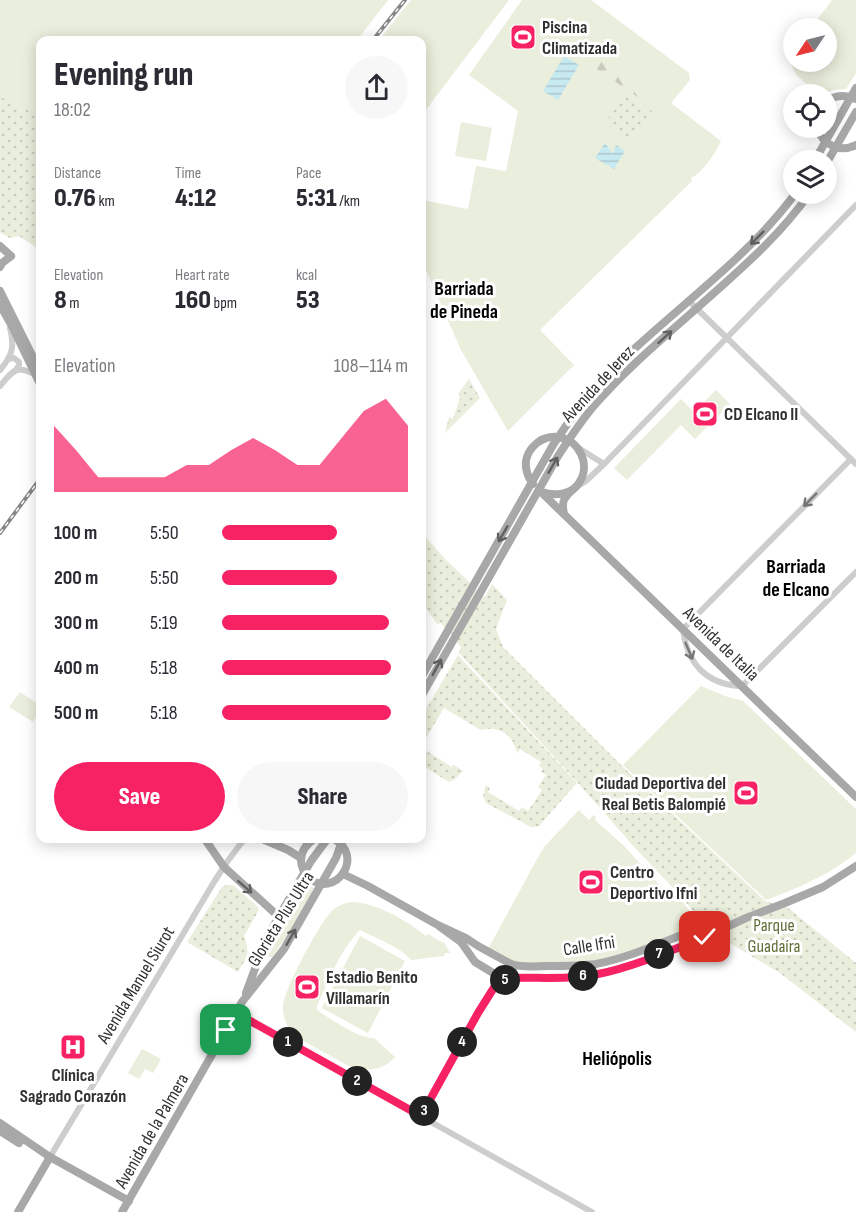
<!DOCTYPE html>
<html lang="en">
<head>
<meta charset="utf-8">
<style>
  body { margin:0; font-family:"Sofia Sans Condensed",sans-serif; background:#f7f7f7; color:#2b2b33; height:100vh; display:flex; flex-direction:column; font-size:22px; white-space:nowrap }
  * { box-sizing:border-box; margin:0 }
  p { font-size:20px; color:#7c7c81 }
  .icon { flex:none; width:33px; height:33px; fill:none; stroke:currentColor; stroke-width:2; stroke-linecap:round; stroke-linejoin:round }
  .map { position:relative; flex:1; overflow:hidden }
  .details { position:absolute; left:36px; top:36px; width:390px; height:807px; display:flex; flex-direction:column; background:#fff; border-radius:12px; box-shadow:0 3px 15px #0003 }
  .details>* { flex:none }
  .needle { width:39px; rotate:235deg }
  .controls { position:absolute; left:783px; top:18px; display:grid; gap:12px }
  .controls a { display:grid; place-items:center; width:54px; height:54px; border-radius:50%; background:#fff; box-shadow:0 3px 15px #0003; font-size:30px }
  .pin { position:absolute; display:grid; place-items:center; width:51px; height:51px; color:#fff; margin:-26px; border-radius:12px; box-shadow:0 3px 9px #0006 }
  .km { position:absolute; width:30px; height:30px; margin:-15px; border-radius:50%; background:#222; color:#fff; font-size:16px; line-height:30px; text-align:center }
  .round { display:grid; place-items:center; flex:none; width:63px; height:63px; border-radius:32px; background:#f7f7f7 }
  .headline { display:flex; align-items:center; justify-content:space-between; height:102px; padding:0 18px }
  h1 { font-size:33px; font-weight:800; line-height:45px }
  .stats { display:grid; grid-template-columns:repeat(3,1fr); gap:9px; height:102px; padding:6px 18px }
  .stats div { display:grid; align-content:center }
  .stats b { font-size:26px; font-weight:800 }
  .stats small { font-size:16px; font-weight:400 }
  .stats p { font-size:16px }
  .chart { height:168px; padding:12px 18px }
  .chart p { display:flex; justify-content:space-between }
  .chart svg { width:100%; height:108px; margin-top:6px; fill:#f62263; opacity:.7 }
  .cta { display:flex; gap:12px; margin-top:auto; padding:12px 18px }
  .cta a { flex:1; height:69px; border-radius:36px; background:#f62263; color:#fff; font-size:24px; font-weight:800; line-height:69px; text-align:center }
  .cta a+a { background:#f7f7f7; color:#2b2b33 }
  ul { padding:0 18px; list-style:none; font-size:20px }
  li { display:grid; grid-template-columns:96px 72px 1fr; align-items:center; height:45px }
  li i { height:15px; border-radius:8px; background:#f62263 }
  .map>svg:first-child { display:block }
  .grass { fill:#eaeedc }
  .forest { fill:url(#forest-firs) }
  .park { fill:url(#park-dots) }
  .water { fill:url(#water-rules) }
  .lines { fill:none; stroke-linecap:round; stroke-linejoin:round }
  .minor { stroke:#cdcdcd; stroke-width:6 }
  .major { stroke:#a8a8a8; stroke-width:8 }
  .rail-casing { stroke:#858585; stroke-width:4 }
  .rail { stroke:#fff; stroke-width:1.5; stroke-dasharray:4.5; stroke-linecap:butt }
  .oneway { stroke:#606060 }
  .oneway2 { stroke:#777 }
  .route-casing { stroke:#fff; stroke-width:12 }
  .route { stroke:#f62263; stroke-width:8 }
  .labels { text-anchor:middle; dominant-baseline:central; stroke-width:6; stroke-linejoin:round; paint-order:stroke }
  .poi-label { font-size:18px; font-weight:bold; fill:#303030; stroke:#fff; text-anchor:start }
  .street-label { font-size:18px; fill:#303030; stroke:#fff }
  .park-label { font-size:18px; fill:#5f7038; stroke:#fff }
  .neighbourhood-label { font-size:20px; font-weight:bold; fill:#000; stroke:#fff }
</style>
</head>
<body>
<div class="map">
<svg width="856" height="1212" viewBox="0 0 856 1212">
  <defs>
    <pattern id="forest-firs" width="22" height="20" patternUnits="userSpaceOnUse" patternTransform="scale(1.5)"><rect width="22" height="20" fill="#eaeedc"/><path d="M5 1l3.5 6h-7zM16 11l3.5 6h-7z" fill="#c9ccbd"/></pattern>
    <pattern id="park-dots" width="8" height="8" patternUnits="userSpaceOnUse" patternTransform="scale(1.5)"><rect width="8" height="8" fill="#eaeedc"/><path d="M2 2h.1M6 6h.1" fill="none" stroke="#c9ccbd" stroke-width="1.8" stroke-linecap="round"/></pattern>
    <pattern id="water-rules" width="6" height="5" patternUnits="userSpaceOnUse" patternTransform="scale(1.5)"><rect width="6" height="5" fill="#c7e9f0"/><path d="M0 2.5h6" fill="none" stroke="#abc8ce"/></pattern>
  </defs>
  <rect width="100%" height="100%" fill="#fff"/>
  <!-- grass -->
  <g class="grass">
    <polygon points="0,0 388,0 357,40 40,40 40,119 0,100"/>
    <polygon points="411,0 509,0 422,115 422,40 379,40"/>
    <path d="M522,0H591L689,73L690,80L671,103L721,141C715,154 703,172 691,178L692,181L540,330L574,365L508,431L461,350L422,261V200L468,209L476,166L506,171L518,111L469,75Z"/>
    <path d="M832,0H856V73L846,89L833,90L823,94C808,84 785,74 793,53L794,62H826V28H811Z"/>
    <polygon points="461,122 492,128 486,161 455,156"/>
    <polygon points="716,390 730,404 695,439 681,425 627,480 614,468 681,399 694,412"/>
    <path d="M701,686L725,696L743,701L856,809V853C829,875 798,888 766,900L623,765Z"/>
    <polygon points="20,692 40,705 40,710 33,722 9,707"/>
    <polygon points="579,810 589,820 593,815 596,817 595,820 624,846 666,892 674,890 693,916 694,923 680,932 651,945 596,962 519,964 488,949 542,850 544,850 543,848"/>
    <path d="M304,883L314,888L291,930L272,957H268C265,942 295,897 304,883Z"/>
    <path d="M351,902C376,902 407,921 426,936L428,934L443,943L444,942L450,953H445L444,956L411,960C401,947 375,938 360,930C340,950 329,980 317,1006V1010C329,1018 359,1039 374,1038L395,1057C381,1072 365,1072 347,1065L296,1037C288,1028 283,1020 283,1008C283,991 318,926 331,912C336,906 343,904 351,902Z"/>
    <polygon points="360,936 405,961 368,1033 322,1008"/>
    <polygon points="142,1049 161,1059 153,1073 145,1069 139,1079 128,1073"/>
  </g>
  <!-- forest -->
  <polygon class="forest" points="591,51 661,105 658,111 585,61"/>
  <!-- park -->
  <g class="park">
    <polygon points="624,93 652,111 629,141 605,124"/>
    <polygon points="0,97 40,116 40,250 19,236 10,238 0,232"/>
    <polygon points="469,379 480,398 445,433 449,417 453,419 460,398 458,394"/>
    <polygon points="422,533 445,559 485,597 492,584 507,600 496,629 503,647 622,766 765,901 788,908 856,963 856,1032 780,973 721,938 702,921 677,892 636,849 578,783 459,653 461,647 440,622 438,625 422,603"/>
    <path d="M458,655L577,783L539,826L531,827L486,803L483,796L486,785L490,788L488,792L519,811L522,807L528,811L542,790L538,787L546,775L541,772L543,769L539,766L541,762L520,749L518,753C515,749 514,744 512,740C504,729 492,727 481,730L444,708L422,745V716Z"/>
    <polygon points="422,748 452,767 454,765 463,771 454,780 449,782 422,765"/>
    <path d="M226,885H233L258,907L259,910L244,936C251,955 247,956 238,972L187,942L222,887Z"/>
  </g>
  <!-- water -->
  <g class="water">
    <polygon points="564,56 579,65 558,100 543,91"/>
    <polygon points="605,143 612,153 613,153 616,145 625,151 614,169 595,158"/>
  </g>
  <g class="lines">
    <!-- minor -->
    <g class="minor">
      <polyline points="688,300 856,464"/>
      <polyline points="8,359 14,358 19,362 19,365 16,370"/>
      <path d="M0,370C12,356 15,347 10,328"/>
      <path d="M0,386C13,371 16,364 36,375"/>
      <polyline points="577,447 604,464"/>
      <path d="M851,459L683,629C687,664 707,685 742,686L856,572"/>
      <polyline points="578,486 586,481 604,464 856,205"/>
      <polyline points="236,1013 592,1212"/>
      <polyline points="421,1116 478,1013 500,978"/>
      <polyline points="50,1157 214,882 227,862 245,838"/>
    </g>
    <!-- major -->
    <g class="major">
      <path d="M826,101C836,95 845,94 856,99"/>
      <path d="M817,128C823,145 839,153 856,145"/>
      <polyline points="815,160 856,88"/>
      <polyline points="826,164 856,112"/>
      <polyline points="0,246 11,256"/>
      <polyline points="0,267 2,263 11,256"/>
      <polyline points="0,291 40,371"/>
      <polyline points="0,305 12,326 40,384"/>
      <path d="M533,484C531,481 528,477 527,472C521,453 539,435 558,437C580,440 591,465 579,483C575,489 567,493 564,500C562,504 563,509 564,514"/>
      <polyline points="541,492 856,797"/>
      <path d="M542,492C553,496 562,495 572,490"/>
      <path d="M422,676L553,445C566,426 578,407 594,389C657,320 739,269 795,194"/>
      <path d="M422,695L558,456C569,439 580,423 592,408C629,365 674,329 715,292C750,261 783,231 809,194"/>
      <polyline points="204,838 224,867 278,916"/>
      <polyline points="260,838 288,850 301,858"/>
      <path d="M316,838C307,843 301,850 301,861C301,867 305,874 309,878C335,900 367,855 332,838"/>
      <polyline points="343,874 368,886 436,924 466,938 478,946 511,964 513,969 512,975 507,979 503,979 475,962 461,942 439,926"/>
      <polyline points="711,934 746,918 785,903 823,887 856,866"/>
      <path d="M511,964C523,968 537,966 549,966C564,966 580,966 596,964C632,957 667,940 702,927"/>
      <path d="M509,978L585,976L600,974L648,959L708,937C713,934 713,928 707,926L702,927L700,931L701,935L705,937"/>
      <polyline points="246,993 266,939 311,861 328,838"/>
      <polyline points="0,1123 50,1157 129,1201"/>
      <polyline points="0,1131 19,1143"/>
      <polyline points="18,1212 50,1157"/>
      <polyline points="122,1212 242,1002 284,949 336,858 343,838"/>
    </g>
    <!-- rail casing -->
    <g class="rail-casing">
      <g id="rail">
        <polyline points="373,40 405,0"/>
        <polyline points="0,533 40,479"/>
      </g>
    </g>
    <!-- rail -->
    <use href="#rail" class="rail"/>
  </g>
  <!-- one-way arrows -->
  <defs><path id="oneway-shaft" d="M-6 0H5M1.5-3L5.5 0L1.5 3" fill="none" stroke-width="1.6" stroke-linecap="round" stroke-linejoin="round" transform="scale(1.5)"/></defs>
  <g class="oneway">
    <use href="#oneway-shaft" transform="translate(757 238) rotate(135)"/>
    <use href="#oneway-shaft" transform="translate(665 337) rotate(-42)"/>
    <use href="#oneway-shaft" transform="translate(553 465) rotate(-60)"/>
    <use href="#oneway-shaft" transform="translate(503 534) rotate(120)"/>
    <use href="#oneway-shaft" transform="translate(437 667) rotate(-61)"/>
    <use href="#oneway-shaft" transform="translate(245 887) rotate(41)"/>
    <use href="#oneway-shaft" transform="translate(291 937) rotate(-60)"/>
  </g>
  <g class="oneway2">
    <use href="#oneway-shaft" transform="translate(810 500) rotate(135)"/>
    <use href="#oneway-shaft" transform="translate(689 651) rotate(67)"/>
  </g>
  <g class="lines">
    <!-- route casing -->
    <g class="route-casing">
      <path id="route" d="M226,1030L236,1013L421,1116L478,1013L500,978L505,980L509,978C537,977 571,980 598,974C633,967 672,950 705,937"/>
    </g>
    <!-- route -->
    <use href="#route" class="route"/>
  </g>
  <!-- icons -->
  <defs>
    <g id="stadium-square" transform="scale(1.35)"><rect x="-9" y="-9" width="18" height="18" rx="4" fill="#f62263" stroke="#fff"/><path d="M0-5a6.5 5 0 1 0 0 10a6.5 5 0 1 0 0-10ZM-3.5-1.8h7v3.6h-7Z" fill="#fff"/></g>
    <g id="hospital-square" transform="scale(1.35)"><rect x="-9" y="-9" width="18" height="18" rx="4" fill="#f62263" stroke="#fff"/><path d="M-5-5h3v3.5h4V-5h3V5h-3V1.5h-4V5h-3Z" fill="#fff"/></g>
  </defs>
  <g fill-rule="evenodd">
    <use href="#stadium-square" x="523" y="37"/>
    <use href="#stadium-square" x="705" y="414"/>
    <use href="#stadium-square" x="746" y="793"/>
    <use href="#stadium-square" x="591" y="882"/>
    <use href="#stadium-square" x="307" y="987"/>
    <use href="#hospital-square" x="73" y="1047"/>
  </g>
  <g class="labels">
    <!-- poi labels -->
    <g class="poi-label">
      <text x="542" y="27">Piscina<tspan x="542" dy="21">Climatizada</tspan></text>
      <text x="724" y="414">CD Elcano II</text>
      <text x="726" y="783" text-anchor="end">Ciudad Deportiva del<tspan x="726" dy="21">Real Betis Balompié</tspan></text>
      <text x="610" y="872">Centro<tspan x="610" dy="21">Deportivo Ifni</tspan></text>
      <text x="326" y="977">Estadio Benito<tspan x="326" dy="21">Villamarín</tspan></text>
      <text x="73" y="1075" text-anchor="middle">Clínica<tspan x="73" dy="21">Sagrado Corazón</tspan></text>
    </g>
    <!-- street labels -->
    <g class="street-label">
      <text transform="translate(598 384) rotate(-47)">Avenida de Jerez</text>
      <text transform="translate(721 644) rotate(44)">Avenida de Italia</text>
      <text transform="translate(281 919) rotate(-58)">Glorieta Plus Ultra</text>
      <text transform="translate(589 946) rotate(-9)">Calle Ifni</text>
      <text transform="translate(136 985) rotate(-59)">Avenida Manuel Siurot</text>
      <text transform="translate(152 1131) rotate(-60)">Avenida de la Palmera</text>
    </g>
    <!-- park labels -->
    <g class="park-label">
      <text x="774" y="925">Parque<tspan x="774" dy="21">Guadaíra</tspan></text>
    </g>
    <!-- neighbourhood labels -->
    <g class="neighbourhood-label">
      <text x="464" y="289">Barriada<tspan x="464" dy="23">de Pineda</tspan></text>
      <text x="796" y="567">Barriada<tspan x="796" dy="23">de Elcano</tspan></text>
      <text x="617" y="1059">Heliópolis</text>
    </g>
  </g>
</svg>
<div class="controls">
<a><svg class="needle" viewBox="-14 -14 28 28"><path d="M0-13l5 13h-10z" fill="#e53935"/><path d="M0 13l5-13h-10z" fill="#7c7c81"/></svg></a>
<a><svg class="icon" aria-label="locate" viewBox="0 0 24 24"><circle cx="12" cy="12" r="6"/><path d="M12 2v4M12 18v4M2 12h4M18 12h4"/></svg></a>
<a><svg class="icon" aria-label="layers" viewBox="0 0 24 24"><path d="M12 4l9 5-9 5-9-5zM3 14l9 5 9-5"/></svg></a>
</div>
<div class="pin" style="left:226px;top:1030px;background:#1e9e55"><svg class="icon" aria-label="arrive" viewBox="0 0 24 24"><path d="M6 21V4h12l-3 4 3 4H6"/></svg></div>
<div class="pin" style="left:705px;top:937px;background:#d93025"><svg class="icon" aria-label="check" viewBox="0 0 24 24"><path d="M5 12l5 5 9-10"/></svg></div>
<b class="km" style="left:288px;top:1042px">1</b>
<b class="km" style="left:357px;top:1081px">2</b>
<b class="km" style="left:424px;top:1111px">3</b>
<b class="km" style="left:462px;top:1042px">4</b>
<b class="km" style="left:505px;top:980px">5</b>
<b class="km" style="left:583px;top:976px">6</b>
<b class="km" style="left:659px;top:954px">7</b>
<section class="details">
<div class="headline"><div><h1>Evening run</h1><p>18:02</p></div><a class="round"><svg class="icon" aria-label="share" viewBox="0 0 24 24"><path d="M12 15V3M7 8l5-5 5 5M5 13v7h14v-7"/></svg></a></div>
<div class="stats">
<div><p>Distance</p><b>0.76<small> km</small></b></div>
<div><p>Time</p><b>4:12</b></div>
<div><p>Pace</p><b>5:31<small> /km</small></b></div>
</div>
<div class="stats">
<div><p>Elevation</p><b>8<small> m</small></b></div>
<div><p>Heart rate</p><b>160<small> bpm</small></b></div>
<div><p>kcal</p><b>53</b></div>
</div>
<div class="chart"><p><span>Elevation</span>108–114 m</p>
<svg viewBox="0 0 160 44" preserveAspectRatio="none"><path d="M0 44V17L10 27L20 38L30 38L40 38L50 38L60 33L70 33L80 27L90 22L100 27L110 33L120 33L130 22L140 11L150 6L160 17V44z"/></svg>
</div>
<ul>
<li><b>100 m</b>5:50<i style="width:62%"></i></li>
<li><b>200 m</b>5:50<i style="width:62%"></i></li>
<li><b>300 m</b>5:19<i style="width:90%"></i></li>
<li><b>400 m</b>5:18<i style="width:91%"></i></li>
<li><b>500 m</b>5:18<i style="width:91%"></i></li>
</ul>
<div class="cta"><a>Save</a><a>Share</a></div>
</section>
</div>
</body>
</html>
